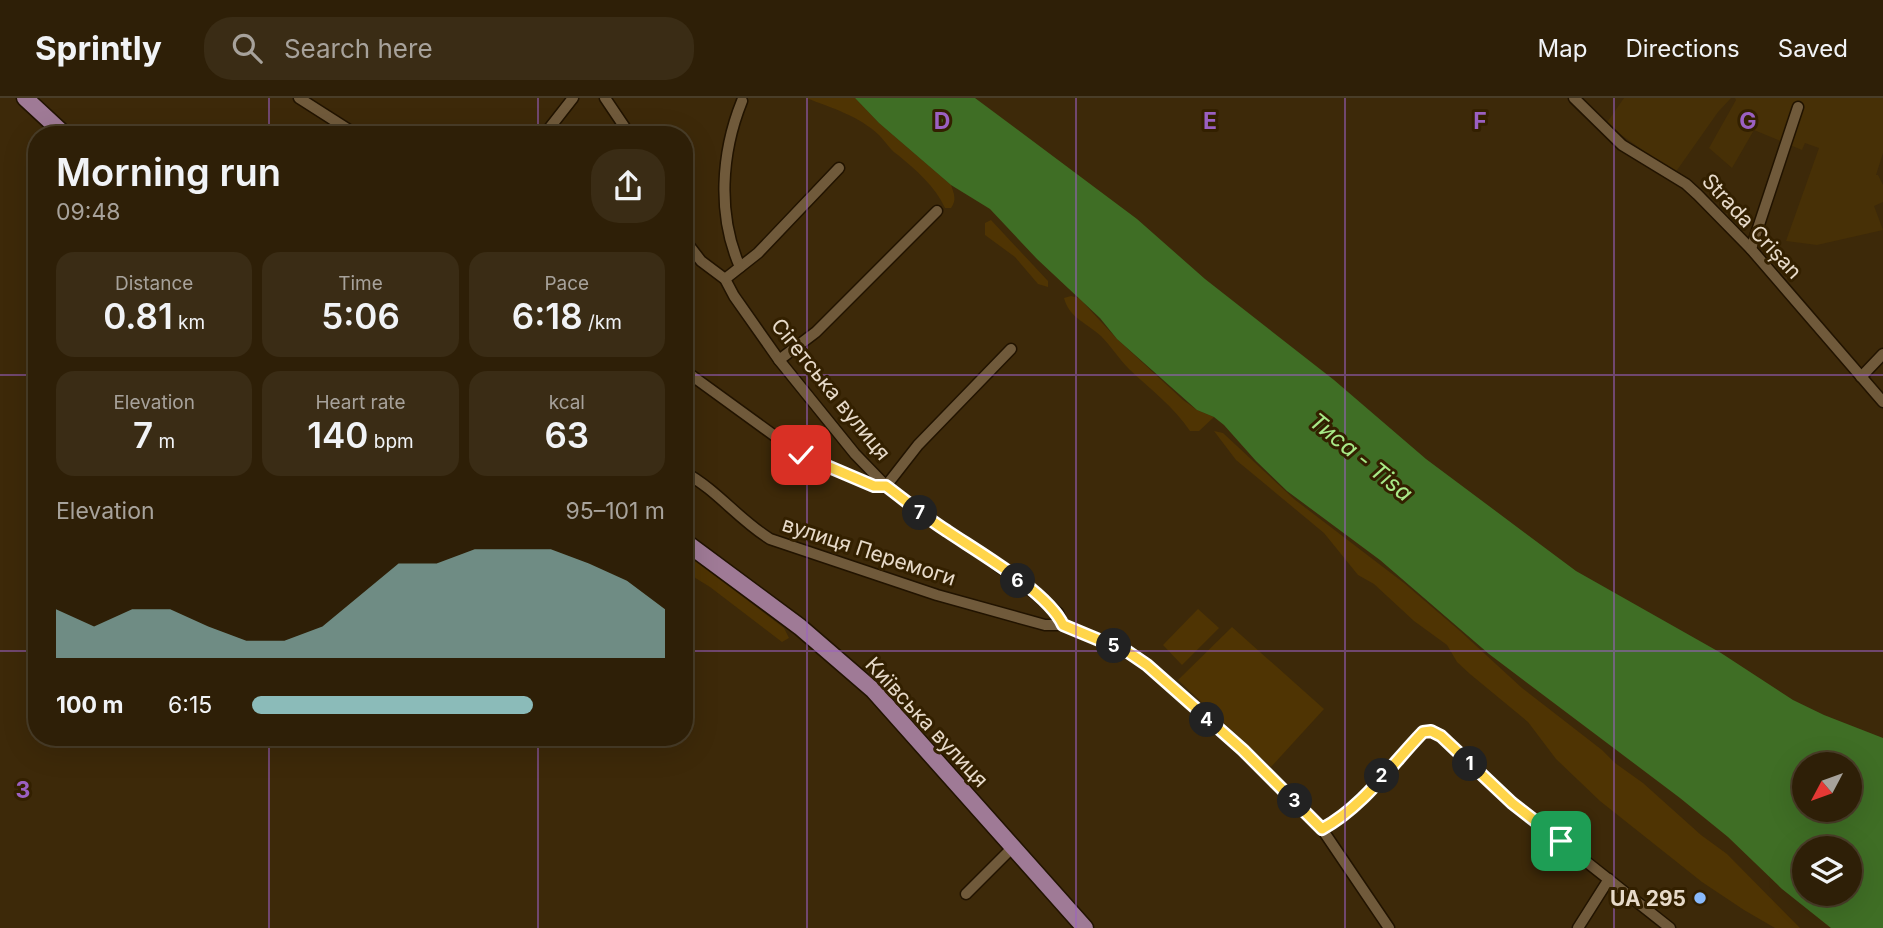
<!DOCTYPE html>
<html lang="en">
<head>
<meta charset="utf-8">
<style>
  body { margin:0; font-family:Inter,sans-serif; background:#3a2c15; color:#f1f3f6; height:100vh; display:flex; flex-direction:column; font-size:26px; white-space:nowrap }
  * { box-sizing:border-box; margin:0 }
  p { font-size:23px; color:#a7a29b }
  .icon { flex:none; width:38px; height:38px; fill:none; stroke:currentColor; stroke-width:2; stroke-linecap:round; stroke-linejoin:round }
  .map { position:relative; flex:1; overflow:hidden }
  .sheet { position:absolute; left:28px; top:28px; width:665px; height:620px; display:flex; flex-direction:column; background:#2e1f07; border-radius:28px; box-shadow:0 7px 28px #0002,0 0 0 2px #493d28 }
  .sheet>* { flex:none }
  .needle { width:46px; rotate:229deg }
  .fabs { position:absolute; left:1792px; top:654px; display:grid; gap:14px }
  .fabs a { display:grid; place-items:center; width:70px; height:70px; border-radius:50%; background:#2e1f07; box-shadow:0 7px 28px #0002,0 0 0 2px #493d28; font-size:35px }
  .pin { position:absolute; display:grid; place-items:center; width:60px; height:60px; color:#fff; margin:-30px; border-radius:14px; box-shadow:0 4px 10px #0006 }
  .km { position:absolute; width:35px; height:35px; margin:-18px; border-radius:50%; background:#222; color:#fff; font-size:19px; line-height:35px; text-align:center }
  .round { display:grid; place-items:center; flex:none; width:74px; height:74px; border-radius:28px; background:#3a2c15 }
  .head { display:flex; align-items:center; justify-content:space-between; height:119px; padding:0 28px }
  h1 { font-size:38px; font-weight:600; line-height:52px }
  .metrics { display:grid; grid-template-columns:repeat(3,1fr); gap:10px; height:119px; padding:7px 28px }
  .metrics div { display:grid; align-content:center; border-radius:18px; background:#3a2c15; text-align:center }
  .metrics b { font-size:35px; font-weight:600 }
  .metrics small { font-size:19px; font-weight:400 }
  .metrics p { font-size:19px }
  .chart { height:196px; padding:14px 28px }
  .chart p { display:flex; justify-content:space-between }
  .chart svg { width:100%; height:126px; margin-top:7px; fill:#8bbbb9; opacity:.7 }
  ul { padding:0 28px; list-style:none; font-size:23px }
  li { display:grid; grid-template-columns:112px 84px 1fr; align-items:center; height:52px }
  li i { height:18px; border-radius:9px; background:#8bbbb9 }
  header { display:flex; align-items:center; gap:42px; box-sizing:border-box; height:98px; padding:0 35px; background:#2e1f07; border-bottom:2px solid #493d28 }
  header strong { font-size:33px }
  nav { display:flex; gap:38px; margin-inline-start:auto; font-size:24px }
  .search { width:490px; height:63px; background:#3a2c15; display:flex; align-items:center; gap:18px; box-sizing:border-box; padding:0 24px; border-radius:28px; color:#a7a29b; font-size:26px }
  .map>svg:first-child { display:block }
  .built { fill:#473006 }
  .green { fill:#4f3403 }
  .water { fill:#3f6e25; fill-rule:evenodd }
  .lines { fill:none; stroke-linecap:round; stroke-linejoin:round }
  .minor-casing { stroke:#211300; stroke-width:13 }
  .primary-casing { stroke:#211300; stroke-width:19 }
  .minor { stroke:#705a3b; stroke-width:10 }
  .primary { stroke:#9f7a96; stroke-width:16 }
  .route-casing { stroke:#fff; stroke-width:14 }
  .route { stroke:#ffd54a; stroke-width:9 }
  .grid { fill:none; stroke:#9b60c2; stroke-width:2; stroke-opacity:0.55 }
  .poi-dot { fill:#89bafc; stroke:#332000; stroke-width:2.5 }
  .labels { text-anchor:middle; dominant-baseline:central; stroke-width:6; stroke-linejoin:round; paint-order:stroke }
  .street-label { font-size:21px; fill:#e7dac9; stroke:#332000 }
  .poi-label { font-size:21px; font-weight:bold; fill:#e7dac9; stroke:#332000; text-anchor:end }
  .water-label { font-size:23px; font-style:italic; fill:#a8ea87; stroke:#332000 }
  .grid-label { font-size:23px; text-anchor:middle; font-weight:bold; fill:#9b60c2; stroke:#332000; stroke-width:6; stroke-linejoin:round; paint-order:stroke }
</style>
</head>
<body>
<header>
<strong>Sprintly</strong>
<div class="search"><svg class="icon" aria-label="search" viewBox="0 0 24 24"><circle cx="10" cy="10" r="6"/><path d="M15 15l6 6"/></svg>Search here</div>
<nav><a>Map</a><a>Directions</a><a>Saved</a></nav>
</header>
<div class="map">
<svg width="1883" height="830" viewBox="0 0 1883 830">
  <rect width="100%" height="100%" fill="#3d2909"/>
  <!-- built -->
  <g class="built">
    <polygon points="1624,0 1731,0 1718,14 1675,75 1606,26"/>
    <polygon points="1735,0 1883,0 1883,55 1876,77 1878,77 1883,87 1883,104 1874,108 1883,132 1817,147 1786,143 1819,50 1805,45 1802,52 1754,32 1732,70 1709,50 1736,2"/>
  </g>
  <!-- green -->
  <g class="green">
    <path d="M806,0H855L879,25L951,87C954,96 957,102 951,110H945C935,88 916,72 898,57C890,52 886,44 879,37C859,18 832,10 806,0Z"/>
    <polygon points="991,122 1048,183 1048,189 1038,186 1015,159 985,137 985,125"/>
    <path d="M1071,198L1079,200L1117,241L1183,302L1197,312L1214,319L1199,333H1190C1174,309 1150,291 1129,271C1119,261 1111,248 1101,238C1087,225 1069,220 1064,200Z"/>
    <polygon points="1214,333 1223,335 1294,401 1404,485 1460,533 1522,590 1602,652 1615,665 1643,685 1701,737 1727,756 1800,830 1775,830 1744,812 1702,784 1600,703 1556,661 1528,624 1470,576 1457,564 1447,547 1414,523 1374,486 1358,477 1324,435 1236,362"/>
    <polygon points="684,454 784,530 789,540 782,544 710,489 684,473"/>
    <polygon points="1198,511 1219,530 1182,567 1163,547"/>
    <polygon points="1232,529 1324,611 1271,669 1178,582"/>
  </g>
  <!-- water -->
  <path class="water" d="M855,0H975L1137,121L1205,181L1334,282L1426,361L1576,473L1721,555L1793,602L1824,617L1883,640V830H1831L1782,791L1728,739L1680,700L1489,556L1380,462L1287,393L1256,363L1224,327L1214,319L1197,312L1117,241L1100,220L1037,161L990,111L951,87L879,25ZM1804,667H1850V712H1804ZM1804,751H1850V796H1804Z"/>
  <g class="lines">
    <!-- minor casing -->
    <g class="minor-casing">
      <g id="minor">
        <polyline points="299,0 357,37"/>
        <polyline points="605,0 630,37"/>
        <polyline points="1574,0 1622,47 1686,86 1698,97 1751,151 1883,304"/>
        <polyline points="544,37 573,0"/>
        <polyline points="684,141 701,163 725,181 734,198 779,262 855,356 886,388 919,414 985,458 1038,498 1058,515 1063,527"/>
        <polyline points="1751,151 1798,9"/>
        <path d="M740,169C717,117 721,55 742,3"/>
        <polyline points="725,181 758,155 839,70"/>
        <polyline points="779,262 816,234 937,113"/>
        <polyline points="684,272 801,357 875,388 886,388 918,347 1011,251"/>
        <polyline points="1861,279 1883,256"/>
        <path d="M684,374C717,392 738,421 770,441L937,497L1045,527H1063L1128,554L1147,567L1243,652L1322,731L1389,830"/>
        <path d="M1322,731C1363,710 1390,667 1423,634L1431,633L1441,638L1512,705L1670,830"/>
        <polyline points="966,796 1013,749"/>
        <polyline points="1578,830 1609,781"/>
      </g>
    </g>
    <!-- primary casing -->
    <g class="primary-casing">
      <g id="primary">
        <polyline points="25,0 65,37"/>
        <polyline points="684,443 800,529 873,592 1085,830"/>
      </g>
    </g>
    <!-- minor -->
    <use href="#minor" class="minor"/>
    <!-- primary -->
    <use href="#primary" class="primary"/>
  </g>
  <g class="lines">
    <!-- route casing -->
    <g class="route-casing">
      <path id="route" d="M801,357L874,388H886C906,403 925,419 947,433C978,454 1048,494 1063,527L1128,554L1147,567L1243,652L1322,731C1363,709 1391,667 1423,634L1431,633L1441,638L1512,705L1561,743"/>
    </g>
    <!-- route -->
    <use href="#route" class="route"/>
  </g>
  <!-- grid -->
  <path class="grid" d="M269,0V37M538,0V37M807,0V830M1076,0V830M1345,0V830M1614,0V830M0,277H37M684,277H1883M0,553H37M684,553H1883M269,639V830M538,639V830"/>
  <!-- markers -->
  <circle class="poi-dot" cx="1700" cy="800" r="7"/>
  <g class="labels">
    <!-- street labels -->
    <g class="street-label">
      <text transform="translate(1752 128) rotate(47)">Strada Crișan</text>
      <text transform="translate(831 291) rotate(51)">Сігетська вулиця</text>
      <text transform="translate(869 453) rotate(18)">вулиця Перемоги</text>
      <text transform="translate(927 624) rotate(47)">Київська вулиця</text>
    </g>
    <!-- poi labels -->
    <g class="poi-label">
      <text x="1686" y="800">UA 295</text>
    </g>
    <!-- water labels -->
    <g class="water-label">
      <text transform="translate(1361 359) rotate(39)">Тиса - Tisa</text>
    </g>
  </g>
  <g class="grid-label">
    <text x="942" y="31">D</text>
    <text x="1210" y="31">E</text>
    <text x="1480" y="31">F</text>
    <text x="1748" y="31">G</text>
    <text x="23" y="700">3</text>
  </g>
</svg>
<div class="fabs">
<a><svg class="needle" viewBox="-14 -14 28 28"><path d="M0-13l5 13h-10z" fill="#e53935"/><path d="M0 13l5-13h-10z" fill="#a7a29b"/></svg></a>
<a><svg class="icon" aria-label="layers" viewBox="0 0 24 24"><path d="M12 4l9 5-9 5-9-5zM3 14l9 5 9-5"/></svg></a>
</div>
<div class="pin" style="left:1561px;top:743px;background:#1e9e55"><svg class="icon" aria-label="arrive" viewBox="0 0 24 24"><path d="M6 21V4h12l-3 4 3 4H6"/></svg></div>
<div class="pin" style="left:801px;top:357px;background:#d93025"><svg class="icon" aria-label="check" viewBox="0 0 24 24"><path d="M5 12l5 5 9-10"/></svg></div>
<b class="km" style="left:1470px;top:666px">1</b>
<b class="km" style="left:1382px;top:678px">2</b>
<b class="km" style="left:1295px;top:703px">3</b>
<b class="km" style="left:1207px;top:622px">4</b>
<b class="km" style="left:1114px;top:548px">5</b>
<b class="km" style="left:1018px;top:483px">6</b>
<b class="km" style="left:920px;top:415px">7</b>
<section class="sheet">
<div class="head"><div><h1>Morning run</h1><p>09:48</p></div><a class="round"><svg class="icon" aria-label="share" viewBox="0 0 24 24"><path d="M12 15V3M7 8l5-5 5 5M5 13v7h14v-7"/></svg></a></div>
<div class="metrics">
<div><p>Distance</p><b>0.81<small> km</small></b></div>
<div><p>Time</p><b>5:06</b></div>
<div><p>Pace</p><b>6:18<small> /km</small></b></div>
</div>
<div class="metrics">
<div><p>Elevation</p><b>7<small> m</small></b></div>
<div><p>Heart rate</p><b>140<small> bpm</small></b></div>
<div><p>kcal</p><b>63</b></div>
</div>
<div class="chart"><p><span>Elevation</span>95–101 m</p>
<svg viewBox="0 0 160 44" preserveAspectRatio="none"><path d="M0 44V27L10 33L20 27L30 27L40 33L50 38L60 38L70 33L80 22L90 11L100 11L110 6L120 6L130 6L140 11L150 17L160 27V44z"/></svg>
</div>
<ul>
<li><b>100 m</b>6:15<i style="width:68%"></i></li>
</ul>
</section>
</div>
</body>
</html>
